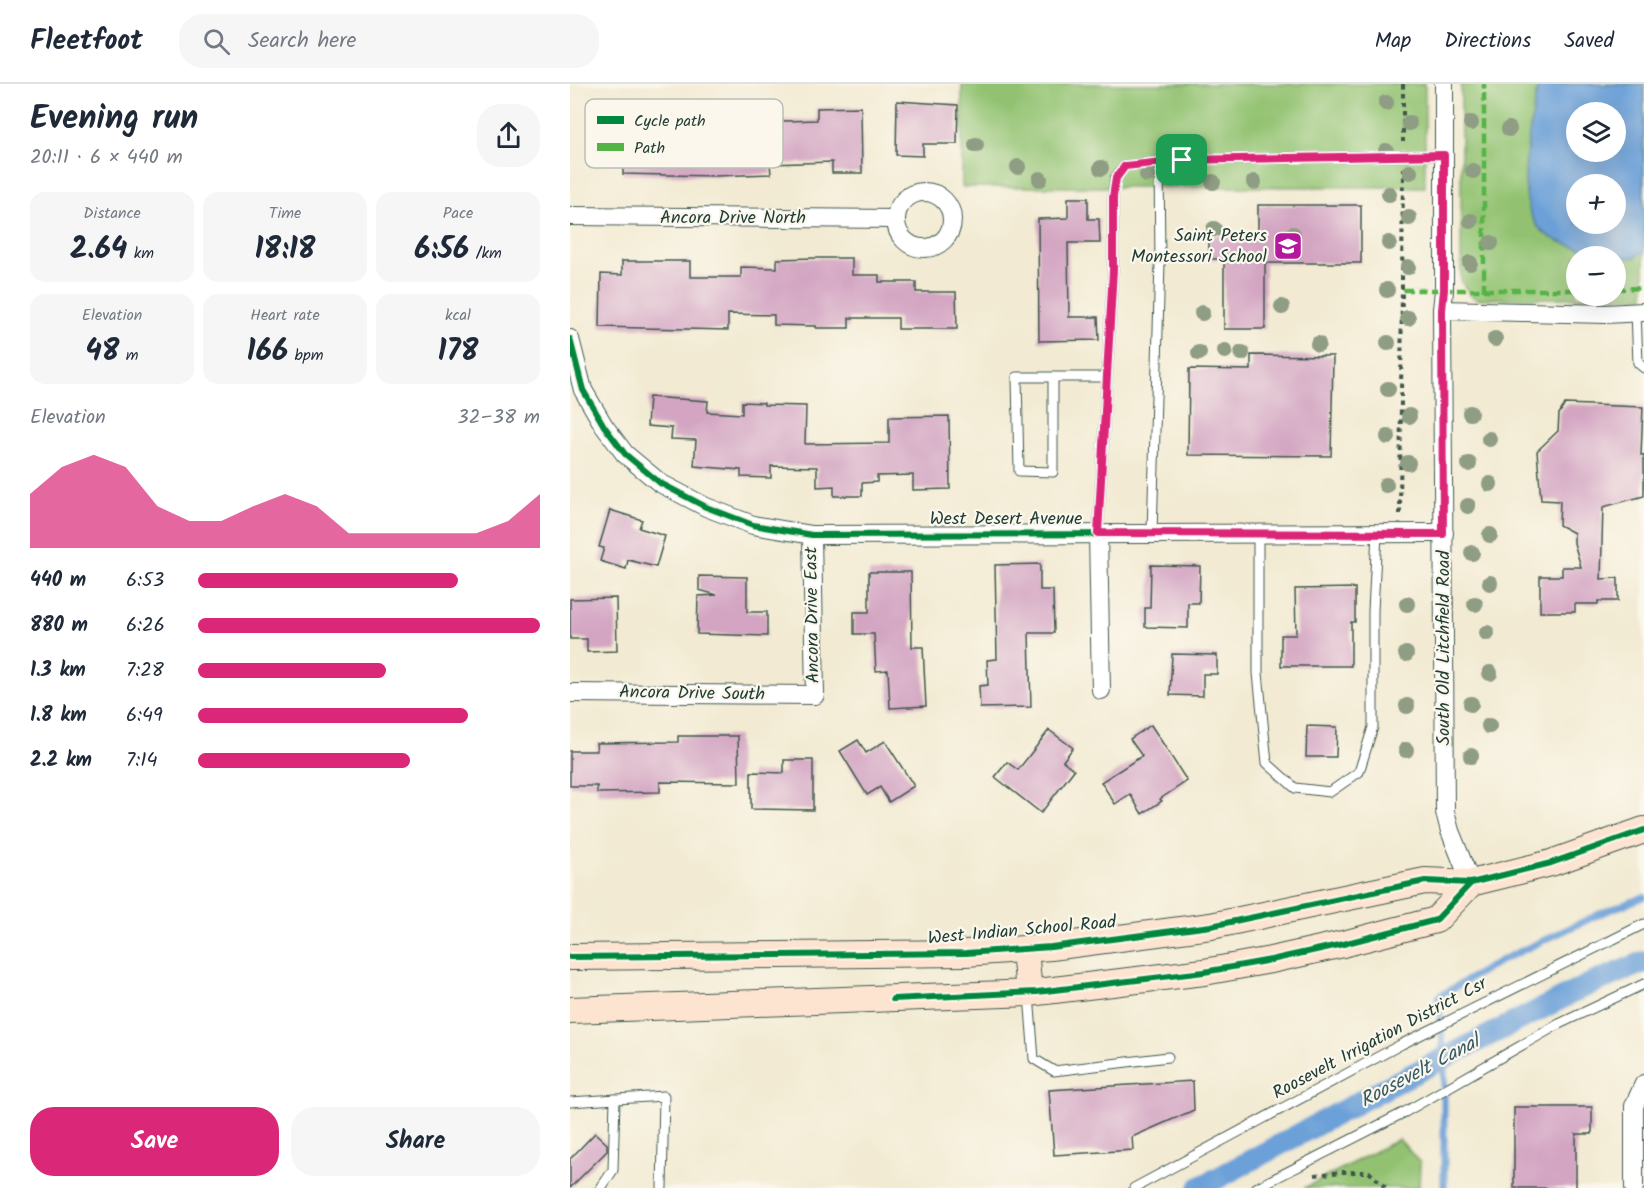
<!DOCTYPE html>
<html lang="en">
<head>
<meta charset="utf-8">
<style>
  body { margin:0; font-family:Kalam,sans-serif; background:#f6f6f7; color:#1f2937; height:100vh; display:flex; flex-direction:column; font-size:22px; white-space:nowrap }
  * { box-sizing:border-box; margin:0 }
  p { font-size:20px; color:#747a83 }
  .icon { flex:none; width:33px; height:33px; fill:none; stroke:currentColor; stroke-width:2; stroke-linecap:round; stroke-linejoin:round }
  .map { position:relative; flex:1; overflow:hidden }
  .details { display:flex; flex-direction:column; background:#fff; width:570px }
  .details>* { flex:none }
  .buttons { position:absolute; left:996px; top:18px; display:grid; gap:12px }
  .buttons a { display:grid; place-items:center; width:60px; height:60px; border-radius:50%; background:#fff; box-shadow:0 6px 24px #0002; font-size:30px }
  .pin { position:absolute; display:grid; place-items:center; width:51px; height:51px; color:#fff; margin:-26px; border-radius:12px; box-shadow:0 3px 9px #0006 }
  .round { display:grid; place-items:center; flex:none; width:63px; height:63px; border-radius:24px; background:#f6f6f7 }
  .summary { display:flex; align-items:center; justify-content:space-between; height:102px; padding:0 30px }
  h1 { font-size:33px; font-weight:600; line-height:45px }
  .figures { display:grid; grid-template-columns:repeat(3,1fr); gap:9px; height:102px; padding:6px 30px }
  .figures div { display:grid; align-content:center; border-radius:15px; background:#f6f6f7; text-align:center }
  .figures b { font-size:30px; font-weight:600 }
  .figures small { font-size:16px; font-weight:400 }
  .figures p { font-size:16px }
  .chart { height:168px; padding:12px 30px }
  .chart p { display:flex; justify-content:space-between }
  .chart svg { width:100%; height:108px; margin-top:6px; fill:#db2777; opacity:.7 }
  .button { display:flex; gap:12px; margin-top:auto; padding:12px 30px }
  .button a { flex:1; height:69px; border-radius:24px; background:#db2777; color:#fff; font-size:24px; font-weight:600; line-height:69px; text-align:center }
  .button a+a { background:#f6f6f7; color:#1f2937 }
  ul { padding:0 30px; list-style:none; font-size:20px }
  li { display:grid; grid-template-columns:96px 72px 1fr; align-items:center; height:45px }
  li i { height:15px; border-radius:8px; background:#db2777 }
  header { display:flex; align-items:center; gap:36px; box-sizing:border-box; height:84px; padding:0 30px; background:#fff; border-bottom:2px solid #e0e1e3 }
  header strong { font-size:28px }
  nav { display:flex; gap:33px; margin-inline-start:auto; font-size:21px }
  .search { width:420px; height:54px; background:#f6f6f7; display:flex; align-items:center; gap:15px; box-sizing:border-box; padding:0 21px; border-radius:24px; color:#747a83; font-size:22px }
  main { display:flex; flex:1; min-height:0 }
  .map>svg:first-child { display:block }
  .green { fill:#92c271; stroke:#588052; stroke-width:1.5; fill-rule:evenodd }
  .water { fill:#6ca0d8; stroke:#466e86; stroke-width:1.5; fill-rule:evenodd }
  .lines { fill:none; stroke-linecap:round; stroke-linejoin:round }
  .stream { stroke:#6ca0d8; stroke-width:7 }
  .canal { stroke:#6ca0d8; stroke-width:22 }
  .building { fill:#d3a5c2 }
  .lane-casing { stroke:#3f574c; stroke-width:11 }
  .street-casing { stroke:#3f574c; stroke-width:20 }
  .secondary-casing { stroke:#3f574c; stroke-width:28 }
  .path { stroke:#3f574c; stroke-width:4; stroke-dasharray:4.5 4.5; stroke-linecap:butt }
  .lane { stroke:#fff; stroke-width:9 }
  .street { stroke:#fff; stroke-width:18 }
  .secondary { stroke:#fde4d1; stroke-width:26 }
  .quiet { stroke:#55b346; stroke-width:4.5; stroke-dasharray:9 4.5; stroke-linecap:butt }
  .cycleway-casing { stroke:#fbf7ec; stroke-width:10 }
  .cycleway { stroke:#00873e; stroke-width:6 }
  .tree { fill:#8e9d83 }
  .route-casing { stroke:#fff; stroke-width:12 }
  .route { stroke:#db2777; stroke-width:8 }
  .labels { text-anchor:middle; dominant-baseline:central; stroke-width:4.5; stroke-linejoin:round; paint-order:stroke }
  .street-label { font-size:18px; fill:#1f3d34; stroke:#fbf7ec }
  .poi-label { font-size:18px; fill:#1f3d34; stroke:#fbf7ec; text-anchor:end }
  .water-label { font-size:20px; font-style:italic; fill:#365b65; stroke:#fbf7ec }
  .key { fill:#fbf7ec; stroke:#b9bfb5; stroke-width:1.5 }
  .key-label { font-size:16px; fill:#1f3d34 }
</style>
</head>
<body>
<header>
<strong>Fleetfoot</strong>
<div class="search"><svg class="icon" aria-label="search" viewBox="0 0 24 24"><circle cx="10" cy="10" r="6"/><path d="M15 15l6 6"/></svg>Search here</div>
<nav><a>Map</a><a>Directions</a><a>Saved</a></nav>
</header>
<main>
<section class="details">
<div class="summary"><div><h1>Evening run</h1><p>20:11 · 6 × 440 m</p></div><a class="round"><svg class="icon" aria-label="share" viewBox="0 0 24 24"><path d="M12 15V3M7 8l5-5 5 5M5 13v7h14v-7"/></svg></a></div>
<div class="figures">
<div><p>Distance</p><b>2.64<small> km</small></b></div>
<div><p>Time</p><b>18:18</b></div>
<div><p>Pace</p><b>6:56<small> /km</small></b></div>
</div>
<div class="figures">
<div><p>Elevation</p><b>48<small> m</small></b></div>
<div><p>Heart rate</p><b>166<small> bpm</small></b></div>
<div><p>kcal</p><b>178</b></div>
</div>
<div class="chart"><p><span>Elevation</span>32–38 m</p>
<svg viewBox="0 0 160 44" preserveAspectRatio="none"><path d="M0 44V22L10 11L20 6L30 11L40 27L50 33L60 33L70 27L80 22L90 27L100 38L110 38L120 38L130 38L140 38L150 33L160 22V44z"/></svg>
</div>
<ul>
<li><b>440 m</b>6:53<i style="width:76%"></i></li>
<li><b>880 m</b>6:26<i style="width:100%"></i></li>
<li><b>1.3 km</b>7:28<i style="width:55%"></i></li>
<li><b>1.8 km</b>6:49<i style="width:79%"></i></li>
<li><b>2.2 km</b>7:14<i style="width:62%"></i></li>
</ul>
<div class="button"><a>Save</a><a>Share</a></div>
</section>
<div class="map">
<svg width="1074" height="1104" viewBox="0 0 1074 1104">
  <rect width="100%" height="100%" fill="#fbf7ec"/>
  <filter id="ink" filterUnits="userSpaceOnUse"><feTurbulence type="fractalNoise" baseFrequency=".0167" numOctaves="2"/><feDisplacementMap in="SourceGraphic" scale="12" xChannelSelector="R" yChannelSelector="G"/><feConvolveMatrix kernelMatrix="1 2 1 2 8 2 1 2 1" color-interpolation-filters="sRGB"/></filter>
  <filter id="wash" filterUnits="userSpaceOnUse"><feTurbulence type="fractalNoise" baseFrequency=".008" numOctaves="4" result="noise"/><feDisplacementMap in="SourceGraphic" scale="24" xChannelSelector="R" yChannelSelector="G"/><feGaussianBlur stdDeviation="1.35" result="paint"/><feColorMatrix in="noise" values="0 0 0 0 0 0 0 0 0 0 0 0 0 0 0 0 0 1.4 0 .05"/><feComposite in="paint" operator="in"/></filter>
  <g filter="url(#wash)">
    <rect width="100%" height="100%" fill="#f2ead2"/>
    <!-- green -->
    <g class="green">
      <rect x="392" y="0" width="463" height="103"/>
      <path d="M891,0H1074V213L907,215L900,211L891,197ZM1006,28H1046V68H1006ZM1006,100H1046V140H1006ZM1006,172H1046V212H1006Z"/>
      <polygon points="829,1055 850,1079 849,1104 734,1104"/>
    </g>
    <!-- water -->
    <path class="water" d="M968,0H1074V167L1064,174C1047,174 1030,169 1014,165C1000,162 978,155 969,144C942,112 962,38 968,0ZM1006,28H1046V68H1006ZM1006,100H1046V140H1006Z"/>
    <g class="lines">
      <!-- stream -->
      <polyline class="stream" points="874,1104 874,974 868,913 932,876 1032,829 1074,813"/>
      <!-- canal -->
      <polyline class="canal" points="629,1104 817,1003 1018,901 1074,878"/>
    </g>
    <g id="blocks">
      <!-- building -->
      <g class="building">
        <polygon points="327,17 388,21 387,60 353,60 353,72 326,71"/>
        <polygon points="103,19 154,21 153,39 247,36 247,24 291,23 292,89 262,89 262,78 200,80 201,90 145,92 53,90 53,75 26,75 26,31 66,31 66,22 103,23"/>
        <polygon points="498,114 518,114 518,135 529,135 530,159 498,159 499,233 528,233 529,256 469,257 468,135 498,134"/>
        <polygon points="688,121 791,121 791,179 695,179 695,245 654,245 654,175 639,175 639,151 688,151"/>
        <polygon points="245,174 282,174 282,191 309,191 309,198 346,198 346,208 386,208 387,245 328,245 328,234 279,234 279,244 246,244 246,242 204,241 204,231 158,230 158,246 30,243 31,190 52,191 52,177 120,177 120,193 171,193 171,183 207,184 207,175"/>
        <polygon points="681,271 763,272 761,372 618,371 619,285 681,286"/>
        <polygon points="79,313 138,317 137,328 172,330 172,318 194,319 194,321 236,322 235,360 319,359 319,333 379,332 380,405 343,406 343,391 307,392 307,398 292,399 292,412 264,412 264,402 247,403 247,383 201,382 201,394 171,393 171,386 124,382 126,356 101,355 102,344 77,342"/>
        <polygon points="995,320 1073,323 1071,371 1074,371 1074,412 1033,423 1031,495 1048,494 1048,517 1028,517 1028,520 1005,520 1005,528 970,528 970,492 992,492 992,483 1011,483 1004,459 1004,449 989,441 990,417 971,416 967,367 988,347 989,330"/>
        <polygon points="40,426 72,436 69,444 95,452 86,483 58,476 56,485 30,477 34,464 29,463"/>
        <polygon points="470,480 470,506 483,506 484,549 459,549 461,623 410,624 409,602 418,601 417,576 427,575 425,481"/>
        <polygon points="581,481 630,482 629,519 618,519 618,544 575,543 575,524 580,524"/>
        <polygon points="299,488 341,488 342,563 353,563 356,622 320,624 318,586 306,587 304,550 284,550 284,528 299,528"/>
        <polygon points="129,492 177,493 177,528 197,528 197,552 127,550 128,512 147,511 129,506"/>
        <polygon points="785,504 785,538 781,538 781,582 711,582 711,551 726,551 725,505"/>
        <polygon points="46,514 47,567 17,568 17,555 0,555 0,515"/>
        <polygon points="602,570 647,571 647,590 633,590 633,612 600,611"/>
        <polygon points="581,641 617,697 590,715 592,717 572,730 560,710 545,720 531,698 572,672 560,655"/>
        <polygon points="737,642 767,643 766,673 736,673"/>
        <polygon points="479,646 503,664 493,677 504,686 471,729 425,693 437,678 448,686"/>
        <polygon points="108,652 168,652 169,699 90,698 90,708 27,709 27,702 0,702 0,667 27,667 26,659 108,658"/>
        <polygon points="288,656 296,669 315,657 344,702 319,718 310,703 297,711 270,667"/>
        <polygon points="214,676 243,676 243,726 181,725 181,688 214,689"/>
        <polygon points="623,997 624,1026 562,1053 563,1066 484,1071 479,1006"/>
        <polygon points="944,1023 1022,1023 1022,1050 1006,1050 1006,1104 944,1104"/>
        <polygon points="25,1049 37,1060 37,1067 0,1104 0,1075"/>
      </g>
    </g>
  </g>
  <g filter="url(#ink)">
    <use href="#blocks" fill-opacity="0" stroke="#3f574c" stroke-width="1.5"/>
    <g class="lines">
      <!-- lane casing -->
      <g class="lane-casing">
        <g id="lane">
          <polyline points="589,78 612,76 874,71"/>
          <polyline points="1066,228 1068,279 1074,284"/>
          <polyline points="483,293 483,388 449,387 447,293 536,293"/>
          <polyline points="528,449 543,186 543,113 545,94 555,82 589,78 590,178 582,449"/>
          <polyline points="688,449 688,589 697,679 725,704 760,708 789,688 803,643 803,527 807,449"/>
          <polyline points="459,911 464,975 484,987 598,973"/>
          <polyline points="0,1018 94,1012 92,1104"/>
          <polyline points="31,1104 43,1086 45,1015"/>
          <polyline points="564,1104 832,960 1074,840"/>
          <polyline points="686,1104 835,1028 989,940 1074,900"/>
        </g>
      </g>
      <!-- street casing -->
      <g class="street-casing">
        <g id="street">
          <polyline points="874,0 874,206 872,226 875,728 880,747 901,799"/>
          <circle cx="354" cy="136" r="28"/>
          <polyline points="0,132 326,135"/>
          <polyline points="872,226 1035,230 1074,228"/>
          <polyline points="0,255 13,306 34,342 55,370 90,399 136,423 183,441 242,451 874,449"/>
          <polyline points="528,449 531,606"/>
          <polyline points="0,609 245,611 242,451"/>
          <polyline points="1064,1104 1064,1022 1074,1000"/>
        </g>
      </g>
      <!-- secondary casing -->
      <g class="secondary-casing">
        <g id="secondary">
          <polyline points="455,865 459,909"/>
          <polyline points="0,873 396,869 481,863 641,842 855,797 901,799 981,779 1074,746"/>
          <polyline points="0,926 459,909 634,888 701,876 773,860 866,836 901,799"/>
        </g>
      </g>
      <!-- path -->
      <g class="path">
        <polyline points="833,0 833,58"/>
        <polyline points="830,430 833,84"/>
        <polyline points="745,1091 771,1088 799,1088 816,1104"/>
      </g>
      <!-- lane -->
      <use href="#lane" class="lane"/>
      <!-- street -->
      <use href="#street" class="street"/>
      <!-- secondary -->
      <use href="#secondary" class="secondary"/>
      <!-- quiet -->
      <g class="quiet">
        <polyline points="1046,205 1074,204"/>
        <polyline points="833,206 1006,206"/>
        <polyline points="914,207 914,0"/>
      </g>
      <!-- cycleway casing -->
      <g class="cycleway-casing">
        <g id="cycleway">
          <polyline points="0,255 13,306 34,342 55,370 90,399 136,423 183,441 242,451 874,449"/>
          <polyline points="0,873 396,869 481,863 641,842 855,797 901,799 981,779 1074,746"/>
          <polyline points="323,915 467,908 634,888 701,876 773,860 866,836 901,799"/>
        </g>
      </g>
      <!-- cycleway -->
      <use href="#cycleway" class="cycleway"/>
    </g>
    <!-- trees -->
    <g class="tree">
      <circle cx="816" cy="19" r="8"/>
      <circle cx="839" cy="39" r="8"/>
      <circle cx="901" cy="39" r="8"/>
      <circle cx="939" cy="45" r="8"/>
      <circle cx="406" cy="61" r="8"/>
      <circle cx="816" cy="67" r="8"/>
      <circle cx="595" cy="82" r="8"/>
      <circle cx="448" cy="83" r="8"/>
      <circle cx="531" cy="84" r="8"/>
      <circle cx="903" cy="87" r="8"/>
      <circle cx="840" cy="88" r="8"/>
      <circle cx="577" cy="91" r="8"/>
      <circle cx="470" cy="95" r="8"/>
      <circle cx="643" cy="98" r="8"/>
      <circle cx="684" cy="98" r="8"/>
      <circle cx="819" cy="110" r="8"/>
      <circle cx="839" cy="134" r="8"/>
      <circle cx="901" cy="137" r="8"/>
      <circle cx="644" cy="145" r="8"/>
      <circle cx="723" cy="150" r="8"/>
      <circle cx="819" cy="159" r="8"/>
      <circle cx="921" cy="159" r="8"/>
      <circle cx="900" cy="179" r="8"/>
      <circle cx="838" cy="183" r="8"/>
      <circle cx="817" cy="206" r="8"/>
      <circle cx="712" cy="223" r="8"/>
      <circle cx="632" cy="229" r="8"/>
      <circle cx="838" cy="234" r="8"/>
      <circle cx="925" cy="255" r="8"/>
      <circle cx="818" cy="259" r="8"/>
      <circle cx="748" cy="260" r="8"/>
      <circle cx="655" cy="267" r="8"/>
      <circle cx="629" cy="269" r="8"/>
      <circle cx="672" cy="269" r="8"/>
      <circle cx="818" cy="305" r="8"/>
      <circle cx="900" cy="329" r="8"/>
      <circle cx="839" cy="332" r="8"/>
      <circle cx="818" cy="353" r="8"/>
      <circle cx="919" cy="355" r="8"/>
      <circle cx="838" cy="379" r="8"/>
      <circle cx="899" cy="380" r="8"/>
      <circle cx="920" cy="400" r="8"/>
      <circle cx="816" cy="401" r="8"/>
      <circle cx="898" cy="422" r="8"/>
      <circle cx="920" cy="451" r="8"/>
      <circle cx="902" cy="469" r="8"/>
      <circle cx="920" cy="499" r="8"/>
      <circle cx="837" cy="520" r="8"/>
      <circle cx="905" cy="520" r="8"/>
      <circle cx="917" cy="549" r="8"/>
      <circle cx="836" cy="570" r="8"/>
      <circle cx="920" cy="589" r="8"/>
      <circle cx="901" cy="620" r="8"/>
      <circle cx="837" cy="622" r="8"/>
      <circle cx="919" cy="642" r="8"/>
      <circle cx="836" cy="666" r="8"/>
      <circle cx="901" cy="672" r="8"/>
    </g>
  </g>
  <g class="lines" filter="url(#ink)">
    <!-- route casing -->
    <g class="route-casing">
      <polygon id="route" points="874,71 874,206 872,226 873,450 528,449 543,186 543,113 546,94 555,82 612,76"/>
    </g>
    <!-- route -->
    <use href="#route" class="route"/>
  </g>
  <!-- icons -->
  <defs>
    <g id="school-square" transform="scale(1.5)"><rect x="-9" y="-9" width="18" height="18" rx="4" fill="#b5179e" stroke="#fbf7ec"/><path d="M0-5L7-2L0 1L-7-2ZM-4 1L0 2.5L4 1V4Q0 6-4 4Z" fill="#fff"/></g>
  </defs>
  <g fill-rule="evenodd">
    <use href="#school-square" x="718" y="162"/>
  </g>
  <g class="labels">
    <!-- street labels -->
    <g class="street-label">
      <text x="163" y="134">Ancora Drive North</text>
      <text x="436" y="435">West Desert Avenue</text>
      <text transform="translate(243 531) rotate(-91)">Ancora Drive East</text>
      <text transform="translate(874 564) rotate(-90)">South Old Litchfield Road</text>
      <text transform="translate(122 610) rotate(1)">Ancora Drive South</text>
      <text transform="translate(452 847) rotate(-5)">West Indian School Road</text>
      <text transform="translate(810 955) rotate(-28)">Roosevelt Irrigation District Csr</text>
    </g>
    <!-- poi labels -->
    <g class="poi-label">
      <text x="697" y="152">Saint Peters<tspan x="697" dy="21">Montessori School</tspan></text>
    </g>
    <!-- water labels -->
    <g class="water-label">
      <text transform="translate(850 988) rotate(-28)">Roosevelt Canal</text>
    </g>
  </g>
  <!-- legend -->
  <rect x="15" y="15" width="198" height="69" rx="9" class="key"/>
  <rect x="27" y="32" width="27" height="8" fill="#00873e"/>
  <rect x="27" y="59" width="27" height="8" fill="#55b346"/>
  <g class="key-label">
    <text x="64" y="42">Cycle path</text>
    <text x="64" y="69">Path</text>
  </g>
</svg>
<div class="buttons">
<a><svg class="icon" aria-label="layers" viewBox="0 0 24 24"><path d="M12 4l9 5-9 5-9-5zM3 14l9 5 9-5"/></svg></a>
<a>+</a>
<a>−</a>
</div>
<div class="pin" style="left:612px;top:76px;background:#1e9e55"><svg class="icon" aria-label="arrive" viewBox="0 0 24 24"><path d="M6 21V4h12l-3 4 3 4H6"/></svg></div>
</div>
</main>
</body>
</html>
